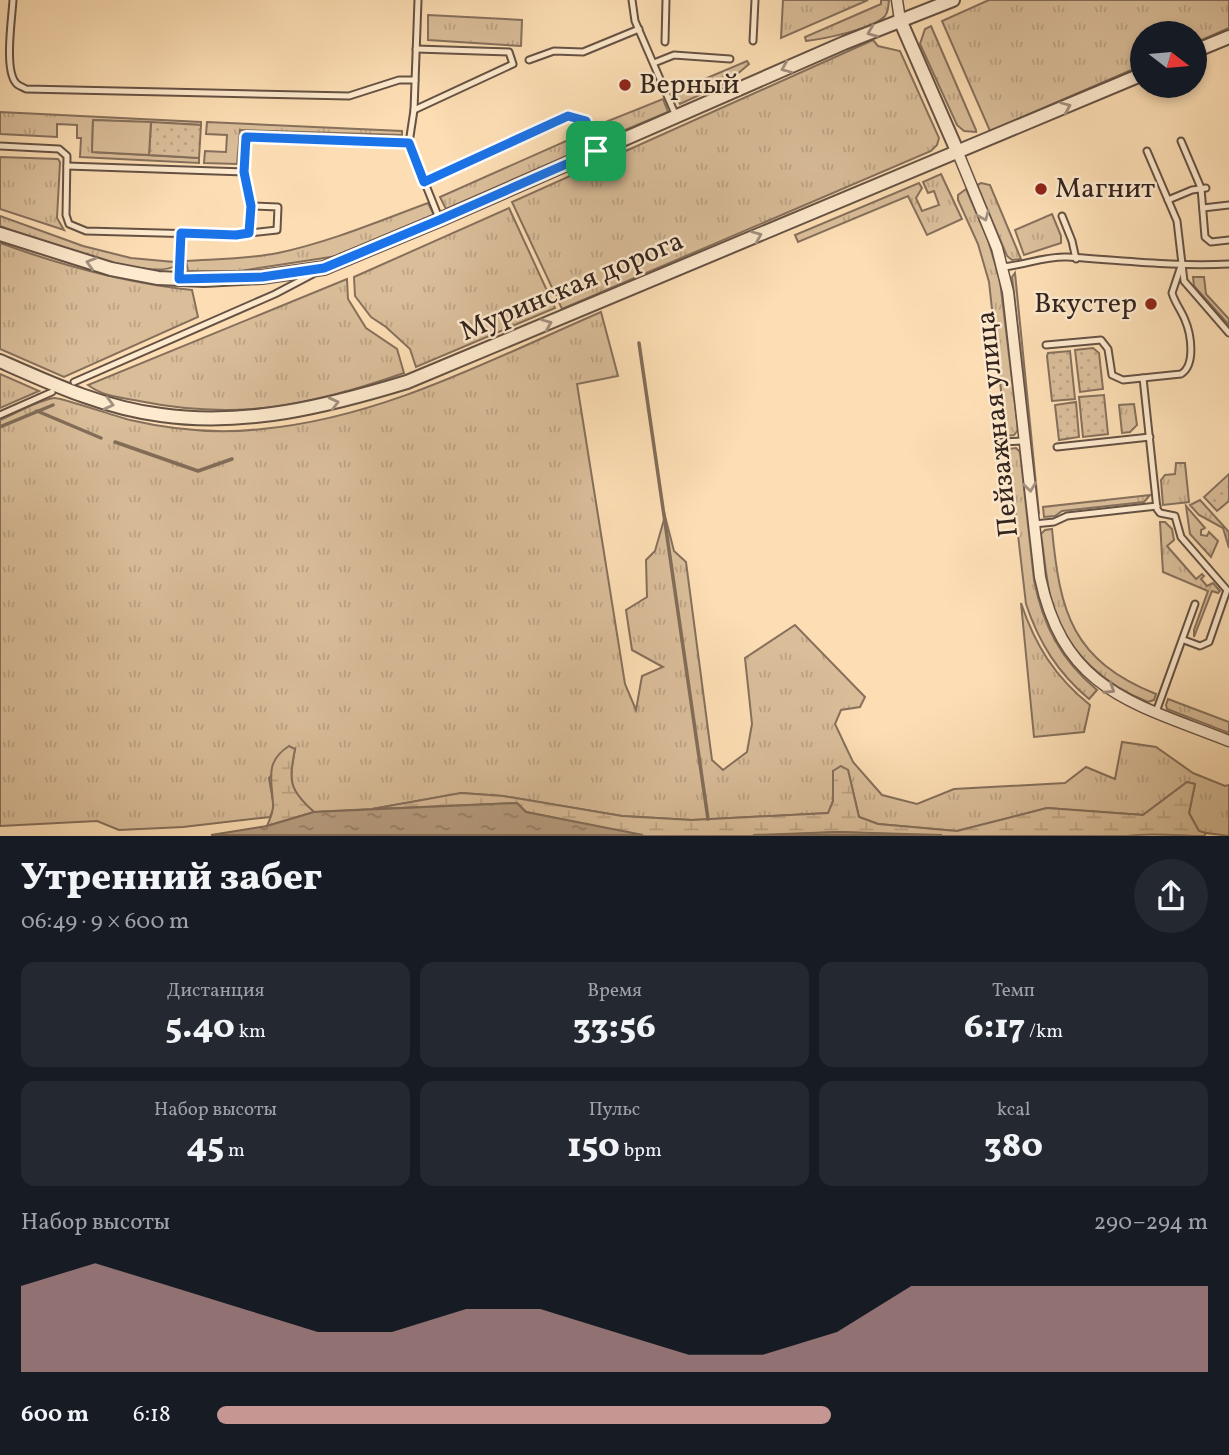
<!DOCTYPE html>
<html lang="ru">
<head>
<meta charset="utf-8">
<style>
  body { margin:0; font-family:Vollkorn,serif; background:#242831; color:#f1f3f6; height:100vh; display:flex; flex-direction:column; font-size:26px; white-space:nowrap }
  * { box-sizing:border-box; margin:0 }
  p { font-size:23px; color:#9ea1a6 }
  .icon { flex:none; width:38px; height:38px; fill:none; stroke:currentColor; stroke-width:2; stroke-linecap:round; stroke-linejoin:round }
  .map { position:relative; height:836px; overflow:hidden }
  .panel { display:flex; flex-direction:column; background:#171b24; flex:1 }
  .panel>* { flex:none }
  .needle { width:46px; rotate:106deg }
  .fabs { position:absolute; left:1130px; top:21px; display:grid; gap:14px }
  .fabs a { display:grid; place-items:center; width:77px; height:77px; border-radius:50%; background:#171b24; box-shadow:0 4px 10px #0003; font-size:35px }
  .pin { position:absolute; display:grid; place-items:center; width:60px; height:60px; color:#fff; margin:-30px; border-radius:14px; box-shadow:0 4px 10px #0006 }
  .round { display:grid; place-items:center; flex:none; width:74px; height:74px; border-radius:37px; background:#242831 }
  .headline { display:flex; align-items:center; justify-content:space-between; height:119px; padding:0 21px }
  h1 { font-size:38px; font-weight:800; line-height:52px }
  .stats { display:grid; grid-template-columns:repeat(3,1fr); gap:10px; height:119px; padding:7px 21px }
  .stats div { display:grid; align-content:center; border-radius:14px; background:#242831; text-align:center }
  .stats b { font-size:35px; font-weight:800 }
  .stats small { font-size:19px; font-weight:400 }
  .stats p { font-size:19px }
  .chart { height:196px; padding:14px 21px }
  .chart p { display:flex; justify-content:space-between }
  .chart svg { width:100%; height:126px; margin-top:7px; fill:#c59692; opacity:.7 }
  ul { padding:0 21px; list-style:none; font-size:23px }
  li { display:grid; grid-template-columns:112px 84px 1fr; align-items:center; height:52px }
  li i { height:18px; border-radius:9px; background:#c59692 }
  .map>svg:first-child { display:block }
  .grass { fill:url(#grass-tufts); stroke:#86705c; stroke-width:2 }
  .wetland { fill:url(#wetland-marsh); stroke:#86705c; stroke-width:2 }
  .park { fill:url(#park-dots); stroke:#86705c; stroke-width:2 }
  .pitch { fill:#dabe9a; stroke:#86705c; stroke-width:2 }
  .water { fill:url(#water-ripples); stroke:#826d59; stroke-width:2 }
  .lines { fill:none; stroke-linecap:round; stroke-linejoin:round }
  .stream { stroke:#826d59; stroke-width:3.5 }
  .service-casing { stroke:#655244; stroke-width:9 }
  .minor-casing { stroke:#655244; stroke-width:13 }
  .tertiary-casing { stroke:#655244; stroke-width:16 }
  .service { stroke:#feeace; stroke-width:5 }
  .minor { stroke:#feeace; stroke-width:10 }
  .tertiary { stroke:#feeace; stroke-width:12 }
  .oneway { stroke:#a2907f }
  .route-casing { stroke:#fff; stroke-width:14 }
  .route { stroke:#1a73e8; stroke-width:9 }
  .poi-dot { fill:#8f2418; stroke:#feeace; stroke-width:2.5 }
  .labels { text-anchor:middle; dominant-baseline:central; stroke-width:5; stroke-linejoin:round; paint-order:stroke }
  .poi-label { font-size:28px; fill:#32231e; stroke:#feeace; text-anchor:start }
  .street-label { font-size:28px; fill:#32231e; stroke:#feeace }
</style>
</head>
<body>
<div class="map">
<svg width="1229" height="836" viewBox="0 0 1229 836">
  <defs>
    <pattern id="grass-tufts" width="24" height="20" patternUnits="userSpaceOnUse" patternTransform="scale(1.75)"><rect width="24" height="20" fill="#dabe9a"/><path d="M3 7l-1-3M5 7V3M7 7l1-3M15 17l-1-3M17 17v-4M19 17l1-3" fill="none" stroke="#bca384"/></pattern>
    <pattern id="wetland-marsh" width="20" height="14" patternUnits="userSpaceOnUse" patternTransform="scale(1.75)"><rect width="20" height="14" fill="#dabe9a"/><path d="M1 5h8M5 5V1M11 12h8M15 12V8" fill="none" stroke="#bca384"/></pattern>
    <pattern id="park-dots" width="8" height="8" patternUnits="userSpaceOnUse" patternTransform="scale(1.75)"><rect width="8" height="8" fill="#dabe9a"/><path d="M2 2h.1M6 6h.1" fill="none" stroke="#bca384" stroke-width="1.8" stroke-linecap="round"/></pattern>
    <pattern id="water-ripples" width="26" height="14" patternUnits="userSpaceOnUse" patternTransform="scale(1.75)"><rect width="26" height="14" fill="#b89e81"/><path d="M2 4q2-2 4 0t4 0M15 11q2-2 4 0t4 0" fill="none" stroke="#968069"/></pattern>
  </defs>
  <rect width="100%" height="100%" fill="#fddeb4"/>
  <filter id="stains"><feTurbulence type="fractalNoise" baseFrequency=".00286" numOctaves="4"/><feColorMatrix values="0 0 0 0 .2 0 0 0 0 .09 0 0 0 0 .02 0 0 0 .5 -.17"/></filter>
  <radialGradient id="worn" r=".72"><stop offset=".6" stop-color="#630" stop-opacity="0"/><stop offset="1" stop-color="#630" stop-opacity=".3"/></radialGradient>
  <!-- grass -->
  <g class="grass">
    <polygon points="783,0 868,0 781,38"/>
    <path d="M881,0H889C888,6 889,11 885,16C874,29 823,39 806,41L805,37L881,4Z"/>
    <polygon points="989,0 1229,0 1229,28 1195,43 1195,33 1143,33 1143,65 990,131 942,21"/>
    <polygon points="428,15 522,20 521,46 428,40"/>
    <polygon points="931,26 976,130 976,132 964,131 957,125 920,44 925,29"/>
    <polygon points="873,40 878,46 900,51 939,138 937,145 931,151 562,309 512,202"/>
    <polygon points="747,61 749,64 728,82 680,104 674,92"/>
    <polygon points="663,99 668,112 599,141 593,127"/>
    <polygon points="0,112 201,122 201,125 93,120 92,152 199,158 199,163 80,157 81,138 77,138 77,125 57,124 57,137 0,134"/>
    <polygon points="207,122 402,131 402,135 240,130 237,164 204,163 205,151 226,152 227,135 206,134"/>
    <polygon points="584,133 589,146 446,209 440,197"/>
    <polygon points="0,157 58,159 60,162 57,218 64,230 0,209"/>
    <polygon points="941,174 962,219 927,235 908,196 798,242 795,235 919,183 922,188 916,198 922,211 939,205 934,191 928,193 923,182"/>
    <polygon points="981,183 990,185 1021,259 1012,260 1007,256 977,185"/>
    <polygon points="966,189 988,240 1000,281 1018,430 1014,435 1006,436 989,282 978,244 958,200 958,195"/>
    <path d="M428,203L434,215L337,256L240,271H188L186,261C217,259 248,259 278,253C330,242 379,221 428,203Z"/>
    <polygon points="509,208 555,308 416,367 410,349 386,327 371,317 355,296 354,277"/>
    <polygon points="1052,214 1061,236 1061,243 1024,255 1015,230"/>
    <path d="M0,216L83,246L131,258L174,262L175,266C147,282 32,238 0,226Z"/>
    <path d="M0,243C63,266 126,283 192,290L198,317L64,377L0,349Z"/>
    <polygon points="1015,273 1039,514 1012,277"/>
    <polygon points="1193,277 1204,277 1206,294 1229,319 1229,325 1194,286"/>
    <path d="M347,279L348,299L366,328L397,349L404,373C310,406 238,421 139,401C120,397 104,397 88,385Z"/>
    <path d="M601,312L618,376L577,384L625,684L636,710L642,676L663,667L632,650L626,610L647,597L646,560L655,551L665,516L674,551L686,562L712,760L723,770L747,752L752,724L745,658L795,625L865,697L860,707L841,710L835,724L853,762L882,795L917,804L954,789L1065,783L1086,767L1115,779L1122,742L1156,747L1193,773L1225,786L1229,785V836L1199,832L1189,813L1195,784L1187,782L1143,815L1047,808L957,831L878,824L859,817L848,770L833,771V801L829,813L692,820L622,816L503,796L462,793L372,809L314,812C288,789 289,781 295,749L269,778L274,807L270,817L183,827L119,830L97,821L0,826V420C15,414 38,400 54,398C60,397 117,417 130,420C173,430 218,434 262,429C382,418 492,359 601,312Z"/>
    <polygon points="0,374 39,391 0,408"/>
    <polygon points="1134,404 1137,425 1130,432 1122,433 1119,405"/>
    <path d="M1016,448L1020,452L1034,580C1043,626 1061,660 1097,690L1089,699C1058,673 1039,643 1026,604L1008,449Z"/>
    <polygon points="1176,463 1185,463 1189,502 1163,505 1161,480 1165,475 1175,474"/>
    <polygon points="1150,495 1144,502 1062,511 1055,516 1044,517 1043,507"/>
    <polygon points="1200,500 1229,532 1229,548 1223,528 1199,515 1190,505"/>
    <polygon points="1186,506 1205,528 1201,530 1201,535 1207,536 1209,532 1218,541 1211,557 1190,534"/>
    <polygon points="1160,522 1165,522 1172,529 1174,540 1167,546 1196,579 1202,574 1204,576 1201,579 1207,586 1213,583 1220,591 1218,593 1212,591 1194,637 1194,630 1208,591 1163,572"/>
    <path d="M1052,529C1060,613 1072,660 1156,694L1154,700L1148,702C1105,685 1070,654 1054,610C1046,586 1045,559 1041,534L1045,530Z"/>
    <path d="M1021,603C1035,645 1055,677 1090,705L1084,732L1034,737Z"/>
    <polygon points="1168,699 1229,722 1229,733 1167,709 1166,705"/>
  </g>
  <!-- wetland -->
  <g class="wetland">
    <path d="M289,746L295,749C289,781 288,789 314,812L267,826C270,819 274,811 273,804C272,780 264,762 289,746Z"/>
    <path d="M841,766L848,770L859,817L878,824L957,831L1047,808L1143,815L1187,782L1195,784L1189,813L1199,831L1206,833L1204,836C1181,836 1149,832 1128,836H942L838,832L753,836H643L526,812L517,803L372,809L461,793L503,796L622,816L692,820L828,813L833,801V771Z"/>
  </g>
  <!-- park -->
  <g class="park">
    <polygon points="151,122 201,125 199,158 149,155"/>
    <polygon points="1093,348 1099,353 1103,389 1080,392 1075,350"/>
    <polygon points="1070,351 1075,399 1052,401 1047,356 1048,353"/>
    <polygon points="1104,395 1108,434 1083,437 1079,397"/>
    <polygon points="1076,402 1079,437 1059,440 1055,405"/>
    <polygon points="1229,474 1229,501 1217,511 1204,497"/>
  </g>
  <!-- pitch -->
  <polygon class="pitch" points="93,120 151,122 149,155 92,152"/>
  <!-- water -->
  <g class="water">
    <polygon points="517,803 526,812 643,835 211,835 267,826 314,812"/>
    <polygon points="838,832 942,835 753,835"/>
  </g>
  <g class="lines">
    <!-- stream -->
    <g class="stream">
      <polyline points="639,343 708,819"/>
      <polyline points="37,411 101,438"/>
      <polyline points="0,427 53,405"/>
      <polyline points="115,442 198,471 232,459"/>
    </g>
    <!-- service casing -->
    <g class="service-casing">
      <g id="service">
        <path d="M13,0C12,18 4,70 16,83C18,86 23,87 26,89L349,96L399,80H415"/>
        <polyline points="632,0 635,21 676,116"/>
        <polyline points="753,41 755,0"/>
        <polyline points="665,42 666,0"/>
        <polyline points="529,60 554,51 583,52 639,29"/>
        <polyline points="654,63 674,55 730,59"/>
        <polyline points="414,110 513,64 509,52 416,49"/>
        <polyline points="1181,141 1201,188 1205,237 1211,242 1229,240"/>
        <polyline points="409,143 414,110 418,0"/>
        <polyline points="0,146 59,149 67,156 66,215 69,224 86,231 235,235 249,233 251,206 245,172 246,137 409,143 439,218"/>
        <polyline points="1147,151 1177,221 1184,281 1229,333"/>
        <polyline points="67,166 245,172"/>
        <polyline points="424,182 568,116 586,121 595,149"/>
        <polyline points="1168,200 1192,190 1206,188"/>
        <polyline points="1203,208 1229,205"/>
        <polyline points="1062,216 1072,241 1076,259"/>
        <polyline points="249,233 277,230 278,207 251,206"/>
        <path d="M1003,267C1025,265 1045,256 1067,257C1121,260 1174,267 1229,264"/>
        <polyline points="179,279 181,234"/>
        <path d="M1046,345L1101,340L1108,349L1112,375L1123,380L1181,374C1196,365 1191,334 1185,320C1181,310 1175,303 1172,293L1181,266"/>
        <polyline points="1143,378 1157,509 1160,513 1175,516 1181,537 1227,590 1209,642 1200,646 1184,640"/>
        <polyline points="74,382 275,294 313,274"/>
        <polyline points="0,415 52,392"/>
        <polyline points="1001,442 1024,441"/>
        <polyline points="1057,447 1150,437"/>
        <polyline points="1034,524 1054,522 1067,516 1157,506"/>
        <polyline points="1156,712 1195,604"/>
      </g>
    </g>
    <!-- minor casing -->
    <g class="minor-casing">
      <g id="minor">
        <polyline points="897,0 900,20"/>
        <path d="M958,153L997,248L1008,292L1040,577C1064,691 1133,703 1229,741"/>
      </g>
    </g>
    <!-- tertiary casing -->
    <g class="tertiary-casing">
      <g id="tertiary">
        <polyline points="900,20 958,153"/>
        <polyline points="1195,51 1229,37"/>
        <polyline points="0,234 111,269 158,278 204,280 262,277 324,268 439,220 844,43 953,0"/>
        <path d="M0,361C52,384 104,408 161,415C245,427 328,406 407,382L1143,74"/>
      </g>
    </g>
    <!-- service -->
    <use href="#service" class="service"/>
    <!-- minor -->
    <use href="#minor" class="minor"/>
    <!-- tertiary -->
    <use href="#tertiary" class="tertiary"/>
  </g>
  <!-- one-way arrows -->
  <defs><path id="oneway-chevron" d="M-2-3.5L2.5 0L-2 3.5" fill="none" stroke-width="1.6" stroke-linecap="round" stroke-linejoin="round" transform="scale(1.75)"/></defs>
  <g class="oneway">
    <use href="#oneway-chevron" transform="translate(872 32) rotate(158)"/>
    <use href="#oneway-chevron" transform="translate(786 68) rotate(157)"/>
    <use href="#oneway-chevron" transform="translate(1066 107) rotate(-23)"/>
    <use href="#oneway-chevron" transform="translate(984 216) rotate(67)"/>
    <use href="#oneway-chevron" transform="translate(757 236) rotate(-23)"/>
    <use href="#oneway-chevron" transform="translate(91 263) rotate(-164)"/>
    <use href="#oneway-chevron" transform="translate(547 324) rotate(-23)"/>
    <use href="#oneway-chevron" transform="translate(334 403) rotate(-14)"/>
    <use href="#oneway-chevron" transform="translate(109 404) rotate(14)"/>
    <use href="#oneway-chevron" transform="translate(1030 487) rotate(83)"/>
    <use href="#oneway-chevron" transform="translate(1110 689) rotate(33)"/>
  </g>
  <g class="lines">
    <!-- route casing -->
    <g class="route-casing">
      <polygon id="route" points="568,116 586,121 596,151 439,220 324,268 262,277 179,279 181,233 236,235 249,233 251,206 244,172 246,137 409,143 424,182"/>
    </g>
    <!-- route -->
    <use href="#route" class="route"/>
  </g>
  <!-- markers -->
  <g class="poi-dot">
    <circle cx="625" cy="85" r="7"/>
    <circle cx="1041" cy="189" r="7"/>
    <circle cx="1151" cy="304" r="7"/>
  </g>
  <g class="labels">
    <!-- poi labels -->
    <g class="poi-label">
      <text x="639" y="85">Верный</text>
      <text x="1055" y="189">Магнит</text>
      <text x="1137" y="304" text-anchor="end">Вкустер</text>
    </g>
    <!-- street labels -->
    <g class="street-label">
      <text transform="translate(572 287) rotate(-23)">Муринская дорога</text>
      <text transform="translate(998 424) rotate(-96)">Пейзажная улица</text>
    </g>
  </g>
  <rect width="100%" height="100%" filter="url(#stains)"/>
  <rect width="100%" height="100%" fill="url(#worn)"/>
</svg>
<div class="fabs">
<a><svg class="needle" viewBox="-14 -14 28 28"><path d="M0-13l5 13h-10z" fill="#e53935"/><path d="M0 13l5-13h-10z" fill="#9ea1a6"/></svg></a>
</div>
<div class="pin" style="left:596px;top:151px;background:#1e9e55"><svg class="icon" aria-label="arrive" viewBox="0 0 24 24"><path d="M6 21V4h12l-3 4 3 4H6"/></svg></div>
</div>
<section class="panel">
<div class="headline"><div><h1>Утренний забег</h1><p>06:49 · 9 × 600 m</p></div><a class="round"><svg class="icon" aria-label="share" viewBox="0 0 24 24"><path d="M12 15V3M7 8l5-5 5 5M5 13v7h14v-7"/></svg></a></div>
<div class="stats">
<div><p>Дистанция</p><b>5.40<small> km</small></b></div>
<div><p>Время</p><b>33:56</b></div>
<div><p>Темп</p><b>6:17<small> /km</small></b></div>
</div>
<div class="stats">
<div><p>Набор высоты</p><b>45<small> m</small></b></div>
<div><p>Пульс</p><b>150<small> bpm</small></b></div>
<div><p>kcal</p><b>380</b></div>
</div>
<div class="chart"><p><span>Набор высоты</span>290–294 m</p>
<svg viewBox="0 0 160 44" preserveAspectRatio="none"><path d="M0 44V14L10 6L20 14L30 22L40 30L50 30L60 22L70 22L80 30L90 38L100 38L110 30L120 14L130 14L140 14L150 14L160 14V44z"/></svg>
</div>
<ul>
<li><b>600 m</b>6:18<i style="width:62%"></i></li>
</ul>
</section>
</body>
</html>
